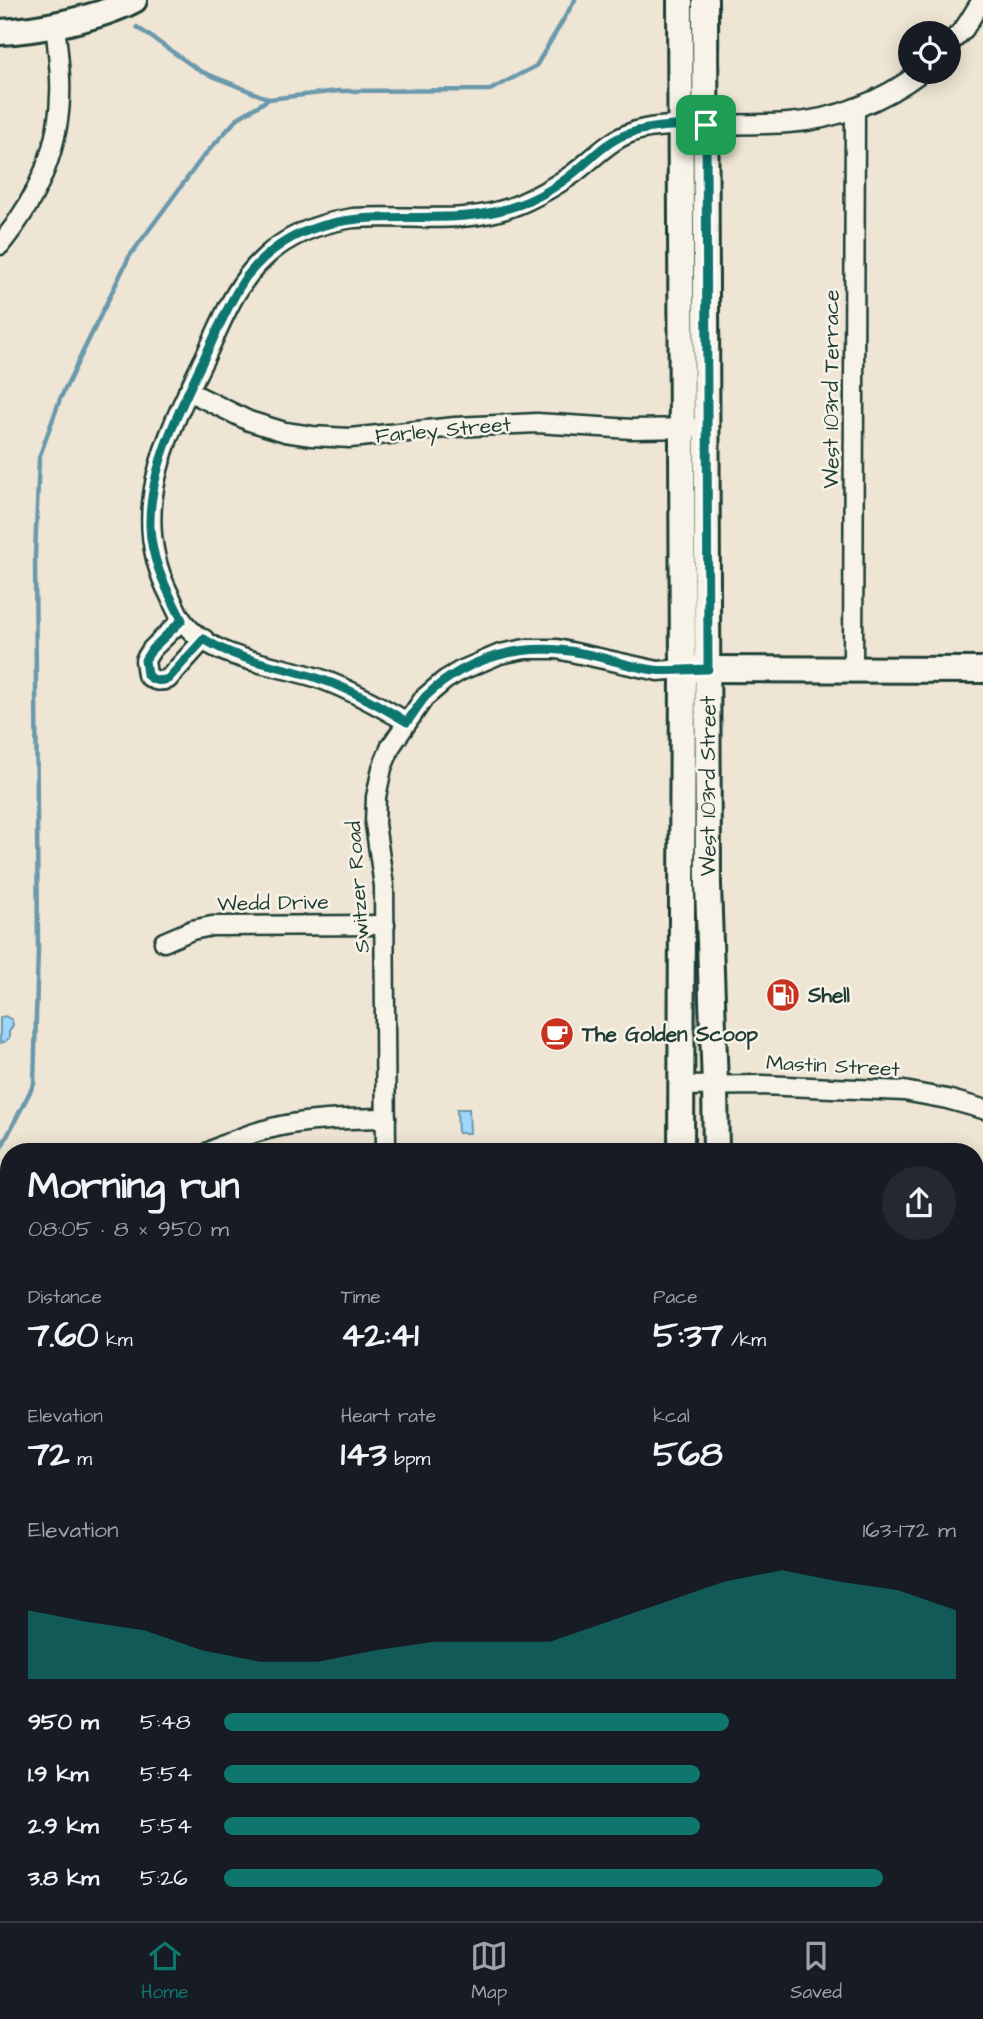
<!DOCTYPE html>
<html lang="en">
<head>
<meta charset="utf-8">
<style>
  body { margin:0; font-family:"Architects Daughter",sans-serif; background:#242831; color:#f1f3f6; height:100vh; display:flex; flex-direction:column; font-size:26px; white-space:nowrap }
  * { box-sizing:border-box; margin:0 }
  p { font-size:23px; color:#9ea1a6 }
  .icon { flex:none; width:38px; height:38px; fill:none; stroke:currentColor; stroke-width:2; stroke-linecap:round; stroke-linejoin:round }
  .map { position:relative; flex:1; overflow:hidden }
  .sheet { position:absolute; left:0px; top:1143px; width:984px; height:779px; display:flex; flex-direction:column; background:#171b24; border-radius:28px 28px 0 0; box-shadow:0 4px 18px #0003 }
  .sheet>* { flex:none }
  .buttons { position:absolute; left:898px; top:21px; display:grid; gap:14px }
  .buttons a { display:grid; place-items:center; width:63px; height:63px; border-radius:50%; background:#171b24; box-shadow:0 4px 18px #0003; font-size:35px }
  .pin { position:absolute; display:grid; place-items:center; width:60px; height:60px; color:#fff; margin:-30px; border-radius:14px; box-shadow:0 4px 10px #0006 }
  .round { display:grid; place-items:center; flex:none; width:74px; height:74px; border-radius:37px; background:#242831 }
  .summary { display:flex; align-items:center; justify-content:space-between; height:119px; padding:0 28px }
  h1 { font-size:38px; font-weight:800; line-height:52px }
  .metrics { display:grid; grid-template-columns:repeat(3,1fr); gap:10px; height:119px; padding:7px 28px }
  .metrics div { display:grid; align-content:center }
  .metrics b { font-size:35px; font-weight:800 }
  .metrics small { font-size:19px; font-weight:400 }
  .metrics p { font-size:19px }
  .chart { height:196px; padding:14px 28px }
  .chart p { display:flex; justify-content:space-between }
  .chart svg { width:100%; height:126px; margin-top:7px; fill:#0f766e; opacity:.7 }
  ul { padding:0 28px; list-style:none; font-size:23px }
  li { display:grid; grid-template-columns:112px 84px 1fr; align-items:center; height:52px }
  li i { height:18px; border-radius:9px; background:#0f766e }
  .tab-bar { display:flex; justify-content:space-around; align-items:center; height:98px; border-top:2px solid #363941; background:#171b24; font-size:19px; color:#9ea1a6 }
  .tab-bar a { display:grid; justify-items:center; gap:4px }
  .tab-bar .selected { color:#0f766e }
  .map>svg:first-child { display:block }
  .green { fill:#d0e397; stroke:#789066; stroke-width:2 }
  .water { fill:#9ed7fe; stroke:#6b99ad; stroke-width:2 }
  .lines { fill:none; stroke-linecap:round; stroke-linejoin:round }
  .stream { stroke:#6b99ad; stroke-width:4.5 }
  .street-casing { stroke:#1f3d34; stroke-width:23 }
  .secondary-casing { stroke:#1f3d34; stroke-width:30 }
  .highway-casing { stroke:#1f3d34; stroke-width:37 }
  .street { stroke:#f7f3e8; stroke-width:18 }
  .secondary { stroke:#f7f3e8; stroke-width:24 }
  .highway { stroke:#f7f3e8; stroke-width:32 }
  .route-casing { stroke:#fff; stroke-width:14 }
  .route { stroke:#0f766e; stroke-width:9 }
  .labels { text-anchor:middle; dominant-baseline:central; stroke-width:5; stroke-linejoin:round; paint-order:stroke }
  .street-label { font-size:21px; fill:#1f3d34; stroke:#f7f3e8 }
  .poi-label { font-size:21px; font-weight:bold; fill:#1f3d34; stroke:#f7f3e8; text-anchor:start }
</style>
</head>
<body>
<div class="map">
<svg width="983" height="1921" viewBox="0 0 983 1921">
  <rect width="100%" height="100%" fill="#efe5d4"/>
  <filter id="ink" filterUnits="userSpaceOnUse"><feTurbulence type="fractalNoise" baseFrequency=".0143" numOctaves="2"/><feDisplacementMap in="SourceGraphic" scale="14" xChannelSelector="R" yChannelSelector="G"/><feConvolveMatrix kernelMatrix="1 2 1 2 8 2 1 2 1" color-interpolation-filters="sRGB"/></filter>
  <g filter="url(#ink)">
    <!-- green -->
    <polygon class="green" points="975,1552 983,1552 983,1641 975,1642"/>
    <!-- water -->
    <g class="water">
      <polygon points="5,1016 12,1020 13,1025 9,1032 9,1038 4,1042 0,1043 0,1018"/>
      <polygon points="457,1109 469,1109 470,1133 458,1133"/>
    </g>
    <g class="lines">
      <!-- stream -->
      <g class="stream">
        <polyline points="137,27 200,71 269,99"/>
        <polyline points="0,1150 34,1084 38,949 35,555 39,458 60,399 129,257 202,158 238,118 269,99 338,91 490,90 536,66 575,0"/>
      </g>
      <!-- street casing -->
      <g class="street-casing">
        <g id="street">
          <polyline points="948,45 964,29 982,0"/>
          <path d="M0,245C39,197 63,141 60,78C59,60 57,42 55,24"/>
          <polyline points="188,391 249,421 285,432 312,436 350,438 455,427 537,423 632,429 693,428"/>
          <path d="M182,620L152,649L145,660L147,675C154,681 159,682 168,679L204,639"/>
          <polyline points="853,670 855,108"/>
          <path d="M407,722C380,706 351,690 321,679C278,664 211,661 182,620C177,613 174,604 170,596C126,511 168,433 206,355C222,321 235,285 263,259C287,235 320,223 353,218C407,214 467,226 517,205C537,197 555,186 573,174C597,156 613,135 644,129C663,125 684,126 703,125C731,124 760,125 788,123C835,120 883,101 921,72"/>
          <polyline points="164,942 192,930 212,926 385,925"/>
          <polyline points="680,1086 762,1085 904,1091 947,1099 983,1109"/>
          <path d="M209,1152C269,1120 320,1119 386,1118"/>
          <polyline points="386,1152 384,886 375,824 376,797 382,768 391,746 424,698 445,680 460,671 500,654 525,649 557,649 658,671 683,669"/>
          <polyline points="0,1569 9,1564"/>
        </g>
      </g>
      <!-- secondary casing -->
      <g class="secondary-casing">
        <g id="secondary">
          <polyline points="680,0 683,669 681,1152"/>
          <polyline points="705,0 708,885 715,1086 716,1152"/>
          <path d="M0,32C39,30 100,18 134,0"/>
          <polyline points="694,669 983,670"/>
          <polyline points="684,1913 684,1921"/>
          <polyline points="716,1921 716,1913"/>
        </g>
      </g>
      <!-- highway casing -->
      <g class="highway-casing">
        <g id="highway">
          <polyline points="0,1635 9,1630"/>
          <polyline points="975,1669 983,1668"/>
          <polyline points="975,1720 983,1720"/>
          <polyline points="0,1748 9,1748"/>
          <polyline points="975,1771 983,1773"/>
          <polyline points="0,1790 9,1790"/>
          <polyline points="0,1831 9,1831"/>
          <polyline points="236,1913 246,1921"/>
          <polyline points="355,1921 356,1913"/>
        </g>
      </g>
      <!-- street -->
      <use href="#street" class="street"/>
      <!-- secondary -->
      <use href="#secondary" class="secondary"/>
      <!-- highway -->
      <use href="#highway" class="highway"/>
    </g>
  </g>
  <g class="lines" filter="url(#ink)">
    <!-- route casing -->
    <g class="route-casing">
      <path id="route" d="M706,125L708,669C691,669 672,672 654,670C629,667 606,657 581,653C525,642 468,656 426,696C419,704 413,714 407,722C379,705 351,689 320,679C281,665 239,662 204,639L168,679C159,682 154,681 147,675L145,660L152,649L182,620C167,590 151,561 150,526C149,466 182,405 207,352C219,327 230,300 246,277C262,257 284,239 309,230C374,205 446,229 512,207C535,200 558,186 576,171C591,159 604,144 622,136C648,125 678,126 706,125Z"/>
    </g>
    <!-- route -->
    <use href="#route" class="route"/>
  </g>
  <!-- icons -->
  <defs>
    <g id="fuel-disc" transform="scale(1.75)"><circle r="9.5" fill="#c8321e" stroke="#f7f3e8"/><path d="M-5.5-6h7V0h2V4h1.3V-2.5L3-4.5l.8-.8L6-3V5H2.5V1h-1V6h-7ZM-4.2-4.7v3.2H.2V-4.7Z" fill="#fff"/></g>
    <g id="cafe-disc" transform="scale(1.75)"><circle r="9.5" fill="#c8321e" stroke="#f7f3e8"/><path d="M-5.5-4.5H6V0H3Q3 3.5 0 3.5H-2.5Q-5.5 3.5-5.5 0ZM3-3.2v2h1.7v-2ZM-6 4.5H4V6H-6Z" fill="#fff"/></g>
  </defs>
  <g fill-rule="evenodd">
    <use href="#fuel-disc" x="783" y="995"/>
    <use href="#cafe-disc" x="557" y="1034"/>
  </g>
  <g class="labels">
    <!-- street labels -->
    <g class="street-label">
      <text transform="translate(831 389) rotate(-90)">West 103rd Terrace</text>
      <text transform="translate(443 430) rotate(-5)">Farley Street</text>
      <text transform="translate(708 786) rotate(-90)">West 103rd Street</text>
      <text transform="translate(358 887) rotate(-94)">Switzer Road</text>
      <text transform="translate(273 903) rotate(-1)">Wedd Drive</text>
      <text transform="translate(833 1066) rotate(3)">Mastin Street</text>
    </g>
    <!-- poi labels -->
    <g class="poi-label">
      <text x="808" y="995">Shell</text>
      <text x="582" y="1034">The Golden Scoop</text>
    </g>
  </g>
</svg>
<div class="buttons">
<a><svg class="icon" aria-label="locate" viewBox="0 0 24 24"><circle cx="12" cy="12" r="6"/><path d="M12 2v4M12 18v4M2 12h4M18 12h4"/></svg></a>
</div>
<div class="pin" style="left:706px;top:125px;background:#1e9e55"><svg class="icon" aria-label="arrive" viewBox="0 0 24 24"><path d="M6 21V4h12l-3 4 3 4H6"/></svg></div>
<section class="sheet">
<div class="summary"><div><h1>Morning run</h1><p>08:05 · 8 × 950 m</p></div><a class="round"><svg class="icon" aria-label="share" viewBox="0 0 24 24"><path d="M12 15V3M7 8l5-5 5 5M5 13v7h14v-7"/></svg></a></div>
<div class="metrics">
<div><p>Distance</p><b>7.60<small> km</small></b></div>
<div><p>Time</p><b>42:41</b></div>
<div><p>Pace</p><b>5:37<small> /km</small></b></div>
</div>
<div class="metrics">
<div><p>Elevation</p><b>72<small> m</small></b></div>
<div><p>Heart rate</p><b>143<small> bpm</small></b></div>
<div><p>kcal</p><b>568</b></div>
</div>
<div class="chart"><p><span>Elevation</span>163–172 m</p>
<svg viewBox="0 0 160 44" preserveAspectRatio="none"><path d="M0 44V20L10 24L20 27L30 34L40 38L50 38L60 34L70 31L80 31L90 31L100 24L110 17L120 10L130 6L140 10L150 13L160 20V44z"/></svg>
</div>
<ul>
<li><b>950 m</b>5:48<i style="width:69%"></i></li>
<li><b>1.9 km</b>5:54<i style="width:65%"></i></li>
<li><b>2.9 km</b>5:54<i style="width:65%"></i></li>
<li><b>3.8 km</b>5:26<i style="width:90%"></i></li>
</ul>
</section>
</div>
<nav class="tab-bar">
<a class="selected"><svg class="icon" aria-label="home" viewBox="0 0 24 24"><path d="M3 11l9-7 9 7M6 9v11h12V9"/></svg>Home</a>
<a><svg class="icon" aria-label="map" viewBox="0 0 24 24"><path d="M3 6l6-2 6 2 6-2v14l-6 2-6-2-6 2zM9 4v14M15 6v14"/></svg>Map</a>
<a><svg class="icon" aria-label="saved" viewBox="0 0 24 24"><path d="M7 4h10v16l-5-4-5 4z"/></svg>Saved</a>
</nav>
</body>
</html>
